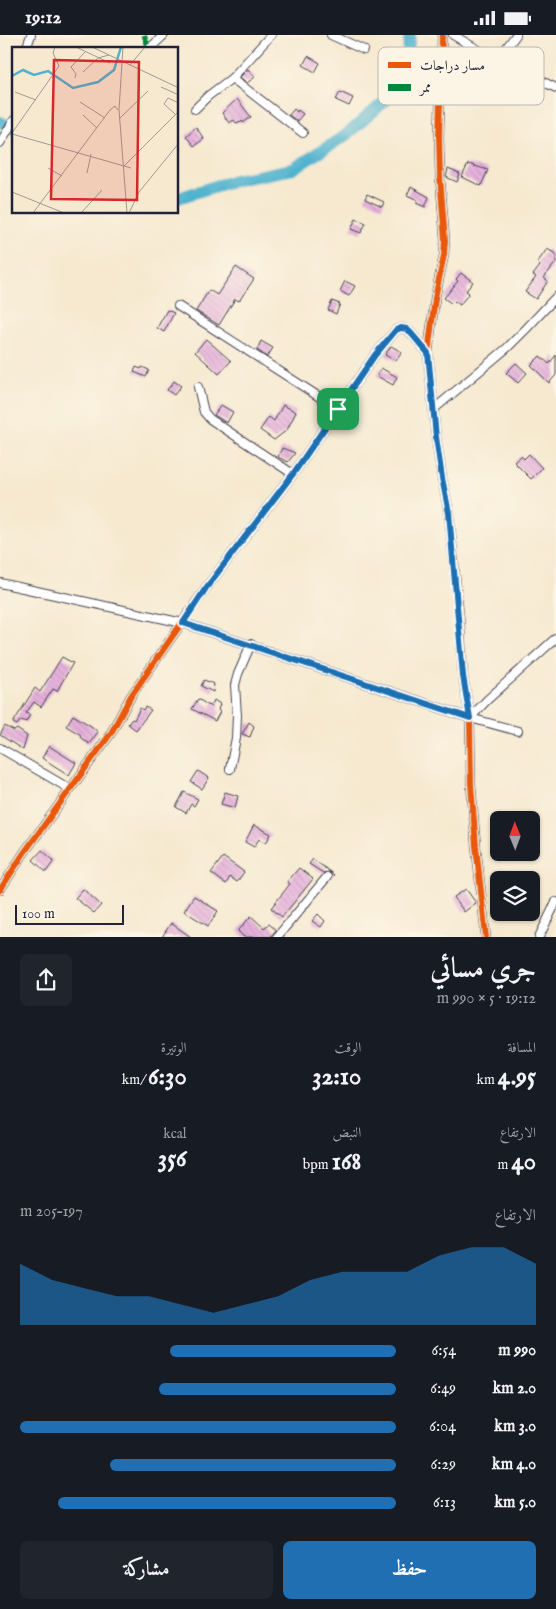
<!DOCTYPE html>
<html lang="ar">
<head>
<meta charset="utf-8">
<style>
  body { margin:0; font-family:"IM FELL English",Amiri,serif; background:#20242c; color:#f1f3f6; direction:rtl; height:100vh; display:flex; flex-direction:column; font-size:19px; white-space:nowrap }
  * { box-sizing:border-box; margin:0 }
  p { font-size:16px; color:#9ea1a6 }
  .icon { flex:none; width:28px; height:28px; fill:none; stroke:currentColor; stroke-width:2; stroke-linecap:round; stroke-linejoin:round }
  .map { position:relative; height:902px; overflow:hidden; direction:ltr }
  .side { display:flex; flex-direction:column; background:#171b24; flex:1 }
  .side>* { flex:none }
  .needle { width:32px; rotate:359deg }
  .buttons { position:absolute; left:490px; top:776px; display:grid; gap:10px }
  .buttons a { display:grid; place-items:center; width:50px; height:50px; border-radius:8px; background:#171b24; box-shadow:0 1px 4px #0004; font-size:25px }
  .scale { position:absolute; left:15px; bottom:12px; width:109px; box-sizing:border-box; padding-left:5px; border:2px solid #22223b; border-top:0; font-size:14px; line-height:18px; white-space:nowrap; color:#22223b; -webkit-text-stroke:4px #fcf5e5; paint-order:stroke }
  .pin { position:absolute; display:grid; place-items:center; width:42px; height:42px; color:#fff; margin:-21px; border-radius:10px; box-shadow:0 2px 8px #0006 }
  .round { display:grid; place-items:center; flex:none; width:52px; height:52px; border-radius:8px; background:#20242c }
  .headline { display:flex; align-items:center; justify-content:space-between; height:85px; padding:0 20px }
  h1 { font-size:28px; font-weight:800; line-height:38px }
  .stats { display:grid; grid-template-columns:repeat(3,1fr); gap:8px; height:85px; padding:5px 20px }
  .stats div { display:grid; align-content:center }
  .stats b { font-size:25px; font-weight:800 }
  .stats small { font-size:14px; font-weight:400 }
  .stats p { font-size:14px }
  .chart { height:140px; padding:10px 20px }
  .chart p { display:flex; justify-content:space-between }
  .chart svg { width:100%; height:90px; margin-top:5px; fill:#1f6fb2; opacity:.7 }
  .primary-button { display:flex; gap:10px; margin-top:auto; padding:10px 20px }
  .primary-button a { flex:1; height:58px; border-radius:8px; background:#1f6fb2; color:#fff; font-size:20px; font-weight:800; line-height:58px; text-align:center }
  .primary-button a+a { background:#20242c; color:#f1f3f6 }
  ul { padding:0 20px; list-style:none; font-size:16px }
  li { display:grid; grid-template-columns:80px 60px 1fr; align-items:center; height:38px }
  li i { height:12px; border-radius:6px; background:#1f6fb2 }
  .status { display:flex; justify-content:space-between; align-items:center; height:35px; padding:0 25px; background:#171b24; direction:ltr }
  .status svg { height:14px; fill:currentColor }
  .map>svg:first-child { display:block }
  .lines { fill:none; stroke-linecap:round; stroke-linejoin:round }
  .river { stroke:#4fb2ce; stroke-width:12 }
  .building { fill:url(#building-back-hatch) }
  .minor-casing { stroke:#424051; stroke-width:10 }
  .minor { stroke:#fff; stroke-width:8 }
  .quiet { stroke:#00873e; stroke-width:5; stroke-dasharray:10 5; stroke-linecap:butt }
  .cycleway-casing { stroke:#fcf5e5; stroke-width:9 }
  .cycleway { stroke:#e8590c; stroke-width:6 }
  .route-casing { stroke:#fff; stroke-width:10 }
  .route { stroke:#1f6fb2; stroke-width:6 }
  .inset-river { fill:none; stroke:#4fb2ce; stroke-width:2.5 }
  .inset-road { fill:none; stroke:#a19994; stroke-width:1 }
  .view { fill:#d62828; fill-opacity:0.15; stroke:#d62828; stroke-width:2.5 }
  .inset-edge { fill:none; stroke:#22223b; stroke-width:2.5 }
  .key { fill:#fcf5e5; stroke:#bbb6b2; stroke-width:1 }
  .key-label { font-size:14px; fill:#22223b }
</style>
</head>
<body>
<div class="status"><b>19:12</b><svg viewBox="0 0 49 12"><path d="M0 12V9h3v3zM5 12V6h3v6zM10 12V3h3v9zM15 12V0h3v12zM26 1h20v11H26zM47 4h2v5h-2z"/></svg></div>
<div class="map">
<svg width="556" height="902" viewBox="0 0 556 902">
  <defs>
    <pattern id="building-back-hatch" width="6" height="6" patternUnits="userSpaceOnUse" patternTransform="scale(1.25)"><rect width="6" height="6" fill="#e6b1db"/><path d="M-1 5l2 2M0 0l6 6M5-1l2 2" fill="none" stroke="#c598bd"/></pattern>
  </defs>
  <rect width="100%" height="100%" fill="#fcf5e5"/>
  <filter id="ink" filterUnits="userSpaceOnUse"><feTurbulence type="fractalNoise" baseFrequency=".02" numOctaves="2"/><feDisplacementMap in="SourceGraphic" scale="10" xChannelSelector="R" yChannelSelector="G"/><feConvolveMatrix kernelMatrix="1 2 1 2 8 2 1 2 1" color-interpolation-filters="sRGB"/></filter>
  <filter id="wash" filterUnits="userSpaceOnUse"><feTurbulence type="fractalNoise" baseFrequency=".0096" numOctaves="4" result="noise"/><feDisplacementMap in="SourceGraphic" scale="20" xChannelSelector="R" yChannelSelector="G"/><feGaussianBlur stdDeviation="1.12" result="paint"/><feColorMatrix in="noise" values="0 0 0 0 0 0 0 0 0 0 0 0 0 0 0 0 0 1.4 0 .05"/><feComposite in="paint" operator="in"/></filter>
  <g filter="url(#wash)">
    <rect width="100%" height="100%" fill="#f6e9d0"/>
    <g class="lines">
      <!-- river -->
      <g class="river">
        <polyline points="0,87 14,93"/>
        <polyline points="178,163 235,145 293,134 346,100 391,61 406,31 410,0"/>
      </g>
    </g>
    <g id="blocks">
      <!-- building -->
      <g class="building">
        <polygon points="308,21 320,28 315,37 303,30"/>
        <polygon points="248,34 255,42 247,48 240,42"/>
        <polygon points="340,57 353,63 349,71 336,65"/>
        <polygon points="237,64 251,82 243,88 242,86 240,88 239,87 236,88 234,85 229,88 222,78"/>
        <polygon points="294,74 297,77 298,75 303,79 297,86 289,80"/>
        <polygon points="196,92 204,104 194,111 186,101"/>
        <polygon points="468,129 488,135 481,151 462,142"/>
        <polygon points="448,134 460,139 457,147 446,142"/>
        <polygon points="411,152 429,162 425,172 416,168 418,165 407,160"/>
        <polygon points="367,159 384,167 382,172 365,164"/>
        <polygon points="356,184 366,188 361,198 351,194"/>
        <polygon points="547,214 556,219 556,227 544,243 548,246 536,264 525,257 536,242 533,240 540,231 537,228"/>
        <polygon points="236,232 254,244 239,266 235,264 219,290 196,276 209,255 217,260"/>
        <polygon points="461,238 473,247 466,256 469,258 460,270 455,266 452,269 444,263 458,246 456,244"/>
        <polygon points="345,246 355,251 349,261 340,256"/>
        <polygon points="332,266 340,269 336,279 328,275"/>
        <polygon points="167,275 174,278 164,297 157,293"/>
        <polygon points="206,304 231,326 219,339 195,317"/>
        <polygon points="261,306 273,313 267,322 257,315"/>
        <polygon points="391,311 402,317 396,326 385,320"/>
        <polygon points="556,320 556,340 549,348 531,330 540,321 549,329"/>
        <polygon points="516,328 527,338 518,348 506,338"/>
        <polygon points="136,332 141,334 142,332 149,335 146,342 134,337"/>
        <polygon points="381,333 397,342 393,350 377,341"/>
        <polygon points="174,346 181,351 174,360 167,355"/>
        <polygon points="221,370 233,377 227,388 214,380"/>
        <polygon points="283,370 296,377 287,395 274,405 260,395 269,382 274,386"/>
        <polygon points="282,413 295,418 288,427 278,422"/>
        <polygon points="529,419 542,433 531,444 514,427 521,421 524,424"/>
        <polygon points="62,622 73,628 57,656 53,654 41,672 34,667 26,678 30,680 26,687 21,685 17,690 13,688 35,653 40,657"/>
        <polygon points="204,645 214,649 213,657 201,651"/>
        <polygon points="198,664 211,672 214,665 220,669 218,675 220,677 215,686 192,674"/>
        <polygon points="145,672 151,675 136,695 128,689 132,684 134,685 140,673 143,675"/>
        <polygon points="73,680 91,691 98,697 89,709 80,702 81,700 66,691"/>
        <polygon points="249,687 254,691 250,702 242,699"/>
        <polygon points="5,691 14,696 17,694 27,701 23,715 0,700"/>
        <polygon points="49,711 76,728 69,740 42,723"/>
        <polygon points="198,736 209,743 202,754 191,747"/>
        <polygon points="184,757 198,764 194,771 191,769 186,778 176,772"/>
        <polygon points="225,757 238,761 235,773 221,769"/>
        <polygon points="254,790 271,799 266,808 259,804 254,812 245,807"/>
        <polygon points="42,815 54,826 46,837 33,825"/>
        <polygon points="223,822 244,837 237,847 230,842 226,849 211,838"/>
        <polygon points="313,824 334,840 332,842 330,837 323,838 309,829"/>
        <polygon points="299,833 313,844 282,882 271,873 290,849 287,847"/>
        <polygon points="83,854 101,870 94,878 75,863"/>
        <polygon points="466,854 476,868 464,877 454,862"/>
        <polygon points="194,861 218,876 208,891 184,876"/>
        <polygon points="318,879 325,886 321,892 312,886"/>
        <polygon points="251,881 264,893 269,889 276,895 270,902 244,902 238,896"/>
        <polygon points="171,888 191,902 162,902"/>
      </g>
    </g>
  </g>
  <g filter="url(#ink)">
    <use href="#blocks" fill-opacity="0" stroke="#424051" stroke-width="1"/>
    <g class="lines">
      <!-- minor casing -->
      <g class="minor-casing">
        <g id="minor">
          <polyline points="331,0 364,15"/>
          <polyline points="442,0 439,102 440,142 445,205 444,220 435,263 428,318 436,402 442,443 449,478 460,589 463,641 470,683 471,749 476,811 486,902"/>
          <polyline points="453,0 482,17 556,53"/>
          <polyline points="26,14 31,0"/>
          <polyline points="149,14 164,0"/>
          <polyline points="498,24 516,0"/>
          <polyline points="441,42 482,17"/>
          <polyline points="232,43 303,98"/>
          <polyline points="195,74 208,61 232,43 271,0"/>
          <polyline points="0,108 14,85"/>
          <polyline points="178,271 338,374"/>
          <polyline points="198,352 204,377 210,384 293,439"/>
          <polyline points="434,374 507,313 526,294 556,262"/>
          <polyline points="0,548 183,588 470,683 518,696"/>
          <polyline points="470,683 487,665 556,603"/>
          <polyline points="0,713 70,754"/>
          <polyline points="230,734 236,703 237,681 235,650 238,639 251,609"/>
          <path d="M0,855L24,818L111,698L131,661L206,553L293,439L375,320L396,295C402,292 405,293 410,297L428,318"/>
          <polyline points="277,902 327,842"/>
          <polyline points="539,902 556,867"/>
        </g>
      </g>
      <!-- minor -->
      <use href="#minor" class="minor"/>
      <!-- quiet -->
      <polyline class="quiet" points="144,0 149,14"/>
      <!-- cycleway casing -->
      <g class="cycleway-casing">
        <g id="cycleway">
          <polyline points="442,0 439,102 440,142 445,205 444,220 435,263 428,318 436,402 442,443 449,478 460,589 463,641 470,683 471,749 476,811 486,902"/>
          <path d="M0,855L24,818L111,698L131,661L206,553L293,439L375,320L396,295C402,292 405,293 410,297L428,318"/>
        </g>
      </g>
      <!-- cycleway -->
      <use href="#cycleway" class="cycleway"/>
    </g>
  </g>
  <g class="lines" filter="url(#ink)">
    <!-- route casing -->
    <g class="route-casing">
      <polygon id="route" points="401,293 407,294 410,297 428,318 436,402 442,443 449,478 463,641 470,683 183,588 206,553 293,439 375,320 396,295"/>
    </g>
    <!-- route -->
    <use href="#route" class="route"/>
  </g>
  <!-- overview -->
  <g transform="translate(12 12)">
    <rect width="166" height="166" fill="#f6e9d0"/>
    <path class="inset-river" d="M0,29L11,23L22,28L36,24L61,41L86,35L102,23L109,0"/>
    <path class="inset-road" d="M64,0L98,16M80,0L167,41M111,0L107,63L115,166M118,18L133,0M71,25L86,11L97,8M63,31L64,27L59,20L73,5M149,40L167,48M3,45L24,53M68,55L93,71M163,67L152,57L156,51L167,56M71,68L85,81M108,71L136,44M0,86L47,19L41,6L43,0M0,87L119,121M112,119L167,64M36,121L50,129M75,126L79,107M0,145L52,166M21,166L98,63L103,59L106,63M69,166L90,143M117,166L127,145L167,96"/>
    <path class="view" d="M42,13L127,15L125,153L39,152Z"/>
    <rect width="166" height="166" class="inset-edge"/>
  </g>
  <!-- legend -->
  <rect x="378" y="12" width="166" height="58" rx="8" class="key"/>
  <rect x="388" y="27" width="23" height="6" fill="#e8590c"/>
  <rect x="388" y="49" width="23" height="7" fill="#00873e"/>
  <g class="key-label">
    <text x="420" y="35">مسار دراجات</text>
    <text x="420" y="57">ممر</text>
  </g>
</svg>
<div class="buttons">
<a><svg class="needle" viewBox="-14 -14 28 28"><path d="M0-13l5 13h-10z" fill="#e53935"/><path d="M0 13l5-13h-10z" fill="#9ea1a6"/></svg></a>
<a><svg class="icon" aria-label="layers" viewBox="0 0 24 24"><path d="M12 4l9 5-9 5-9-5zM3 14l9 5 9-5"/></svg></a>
</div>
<div class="scale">100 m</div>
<div class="pin" style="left:338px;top:374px;background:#1e9e55"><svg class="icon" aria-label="arrive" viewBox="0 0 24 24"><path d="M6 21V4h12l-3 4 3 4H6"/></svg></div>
</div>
<section class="side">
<div class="headline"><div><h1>جري مسائي</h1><p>19:12 · 5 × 990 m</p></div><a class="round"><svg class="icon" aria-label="share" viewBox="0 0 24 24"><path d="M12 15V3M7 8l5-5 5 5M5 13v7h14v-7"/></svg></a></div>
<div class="stats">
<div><p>المسافة</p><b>4.95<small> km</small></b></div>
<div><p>الوقت</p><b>32:10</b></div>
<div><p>الوتيرة</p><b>6:30<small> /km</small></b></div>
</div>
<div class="stats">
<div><p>الارتفاع</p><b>40<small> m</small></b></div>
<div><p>النبض</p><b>168<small> bpm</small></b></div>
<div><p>kcal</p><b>356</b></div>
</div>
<div class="chart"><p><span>الارتفاع</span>197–205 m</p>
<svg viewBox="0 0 160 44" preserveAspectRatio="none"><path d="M0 44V14L10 22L20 26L30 30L40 30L50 34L60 38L70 34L80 30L90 22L100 18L110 18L120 18L130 10L140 6L150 6L160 14V44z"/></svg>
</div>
<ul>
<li><b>990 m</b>6:54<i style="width:60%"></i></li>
<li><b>2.0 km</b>6:49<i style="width:63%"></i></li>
<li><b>3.0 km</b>6:04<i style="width:100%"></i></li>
<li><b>4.0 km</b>6:29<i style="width:76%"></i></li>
<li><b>5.0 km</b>6:13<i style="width:90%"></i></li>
</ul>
<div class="primary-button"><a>حفظ</a><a>مشاركة</a></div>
</section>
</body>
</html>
